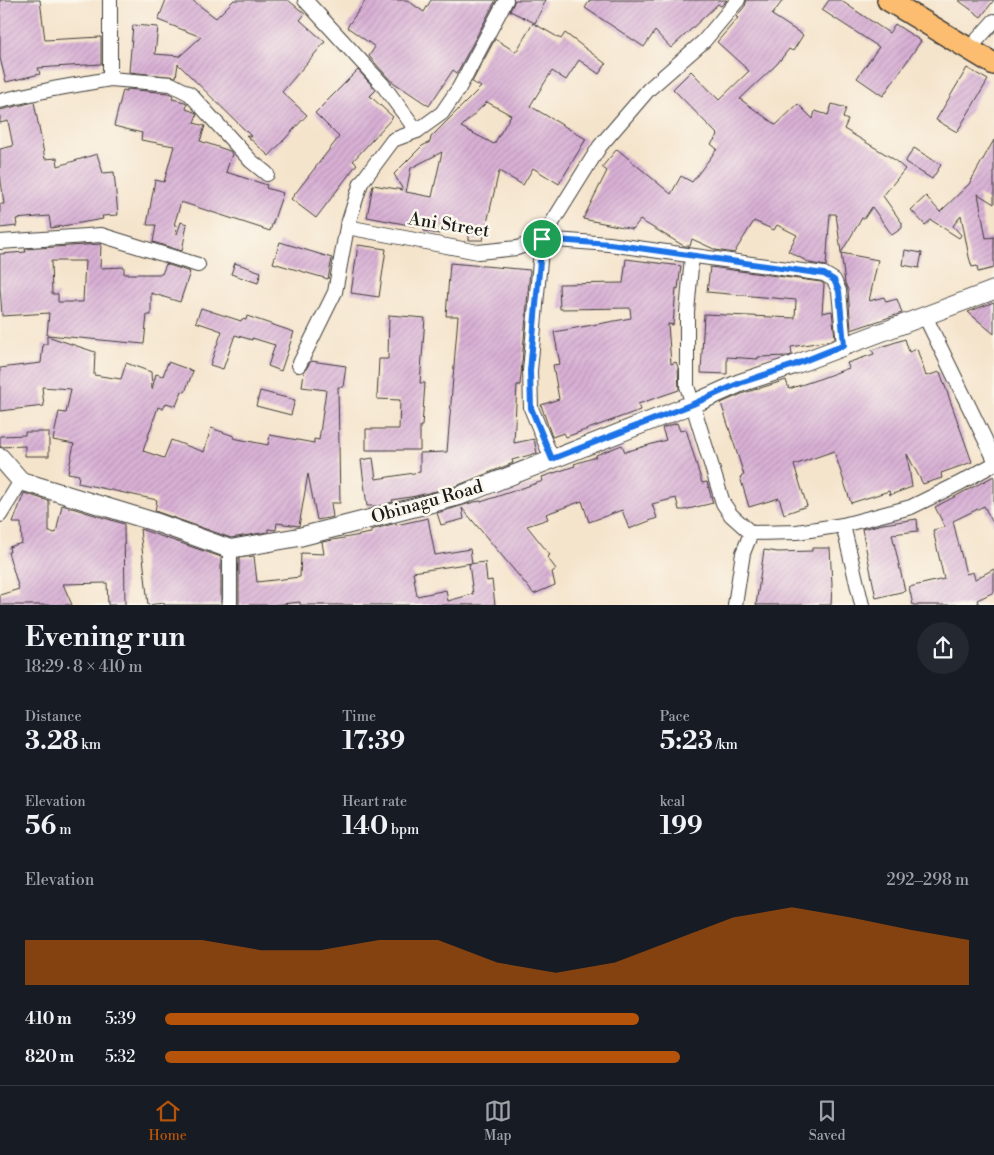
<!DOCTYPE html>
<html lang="en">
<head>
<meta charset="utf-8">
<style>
  body { margin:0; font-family:"Libre Bodoni",serif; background:#242831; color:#f1f3f6; height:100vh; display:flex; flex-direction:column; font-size:19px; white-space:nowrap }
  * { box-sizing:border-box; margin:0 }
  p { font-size:16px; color:#9ea1a6 }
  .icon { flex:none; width:28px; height:28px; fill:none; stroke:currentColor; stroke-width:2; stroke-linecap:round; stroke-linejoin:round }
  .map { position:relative; height:605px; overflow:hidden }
  .side { display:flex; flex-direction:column; background:#171b24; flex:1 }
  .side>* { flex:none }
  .pin { position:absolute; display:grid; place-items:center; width:42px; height:42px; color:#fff; margin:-21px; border:2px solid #fff; border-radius:50%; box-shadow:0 1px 5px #0007 }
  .round { display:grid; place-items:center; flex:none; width:52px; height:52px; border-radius:26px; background:#242831 }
  .summary { display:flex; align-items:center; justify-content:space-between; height:85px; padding:0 25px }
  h1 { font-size:28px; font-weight:700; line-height:38px }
  .metrics { display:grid; grid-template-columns:repeat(3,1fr); gap:8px; height:85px; padding:5px 25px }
  .metrics div { display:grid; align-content:center }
  .metrics b { font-size:25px; font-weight:700 }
  .metrics small { font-size:14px; font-weight:400 }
  .metrics p { font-size:14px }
  .chart { height:140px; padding:10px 25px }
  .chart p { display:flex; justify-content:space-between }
  .chart svg { width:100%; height:90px; margin-top:5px; fill:#b45309; opacity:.7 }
  ul { padding:0 25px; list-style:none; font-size:16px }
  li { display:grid; grid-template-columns:80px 60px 1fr; align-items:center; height:38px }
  li i { height:12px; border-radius:6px; background:#b45309 }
  .tab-bar { display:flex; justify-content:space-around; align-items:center; height:70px; border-top:1px solid #363941; background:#171b24; font-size:14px; color:#9ea1a6 }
  .tab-bar a { display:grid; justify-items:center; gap:2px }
  .tab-bar .selected { color:#b45309 }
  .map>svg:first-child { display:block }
  .building { fill:url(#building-hatch); fill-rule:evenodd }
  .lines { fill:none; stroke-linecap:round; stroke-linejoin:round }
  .minor-casing { stroke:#3d3a36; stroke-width:16 }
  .tertiary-casing { stroke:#3d3a36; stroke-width:20 }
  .primary-casing { stroke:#3d3a36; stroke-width:24 }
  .minor { stroke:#fff; stroke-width:14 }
  .tertiary { stroke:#fff; stroke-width:18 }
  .primary { stroke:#fcbd6f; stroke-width:21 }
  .route-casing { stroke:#fff; stroke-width:10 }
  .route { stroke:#1a73e8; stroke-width:6 }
  .labels { text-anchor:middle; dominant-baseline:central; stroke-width:5; stroke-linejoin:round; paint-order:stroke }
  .street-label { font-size:18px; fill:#1c1c1c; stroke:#fbf7ec }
</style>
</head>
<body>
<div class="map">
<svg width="994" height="605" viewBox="0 0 994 605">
  <defs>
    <pattern id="building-hatch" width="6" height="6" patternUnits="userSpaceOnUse" patternTransform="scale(1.25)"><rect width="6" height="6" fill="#d8b0d5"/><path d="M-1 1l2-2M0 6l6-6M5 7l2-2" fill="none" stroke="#b997b6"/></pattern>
  </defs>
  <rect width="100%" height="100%" fill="#fbf7ec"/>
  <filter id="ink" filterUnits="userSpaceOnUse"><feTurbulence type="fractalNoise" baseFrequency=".02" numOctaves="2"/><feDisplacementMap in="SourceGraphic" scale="10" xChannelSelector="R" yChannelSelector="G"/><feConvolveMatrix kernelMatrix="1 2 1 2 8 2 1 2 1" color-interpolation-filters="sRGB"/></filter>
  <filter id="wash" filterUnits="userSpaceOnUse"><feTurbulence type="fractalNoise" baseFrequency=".0096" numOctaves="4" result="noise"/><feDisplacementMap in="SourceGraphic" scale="20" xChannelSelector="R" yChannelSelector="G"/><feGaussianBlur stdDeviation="1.12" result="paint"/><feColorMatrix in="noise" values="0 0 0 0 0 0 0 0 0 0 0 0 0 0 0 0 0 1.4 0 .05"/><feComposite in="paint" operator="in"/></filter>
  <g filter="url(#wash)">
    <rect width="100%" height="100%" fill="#f5e4cc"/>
    <g id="blocks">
      <!-- building -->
      <g class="building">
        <polygon points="0,0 40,0 45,40 101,37 101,64 38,68 40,74 6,82 0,58"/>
        <polygon points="166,0 192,0 216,18 234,0 288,0 305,14 300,20 325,42 282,92 307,115 269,156 246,135 252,137 178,64 176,77 129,72 133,25 158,27 155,54 180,56 179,57 201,37 158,20"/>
        <polygon points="366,0 407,0 424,12 431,0 496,0 457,73 453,70 429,106 390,80 369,56 375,47 347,27"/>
        <polygon points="515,0 546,0 535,23 510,11"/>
        <polygon points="590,0 727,0 721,6 718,4 671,48 655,31 644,47 585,8"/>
        <polygon points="747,0 783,0 772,15 803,35 793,51 789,49 777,64 740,99 776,125 798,104 813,119 815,111 828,115 832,104 846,108 843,118 848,120 844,129 892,158 905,169 883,196 902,223 902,228 892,235 872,207 864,219 862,218 841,253 878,260 869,301 884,297 886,302 897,299 902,313 851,330 848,290 845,283 836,214 830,214 826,266 810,263 788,251 797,235 777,225 774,230 754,221 734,253 716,250 692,239 690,246 684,246 640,220 633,229 583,219 607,171 602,167 617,149 671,194 681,176 692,182 717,149 711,144 718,135 673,89 691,71 719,100 749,71 717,42 738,18 736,17 745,6"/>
        <polygon points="829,0 840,0 889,33 895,24 921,41 883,96 857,78 879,47 822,10"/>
        <polygon points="958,0 994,0 981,17"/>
        <path d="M533,23L561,39L565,33L606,64L599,74L579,60L566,80L552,71L530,106L586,139L559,184L533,168L523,185L499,171L483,240H469V226L449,221L447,227L440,226L439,234L424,231L425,228L367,217L373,185L403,190L394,174L422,146L430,142L431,137L481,87L472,82L495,39L516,52ZM487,102L511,115L494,144L461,127ZM442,152L432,197L406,192L411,168Z"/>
        <polygon points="967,68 988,80 957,132 936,120"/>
        <polygon points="358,70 376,90 370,96 393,117 353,161 357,164 316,218 291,199 339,137 315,113"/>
        <polygon points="127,89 168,93 173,95 172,99 185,102 187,104 186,109 194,112 197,114 194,123 205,126 200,141 230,151 232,154 226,172 267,185 266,188 283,193 270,231 181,202 174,225 177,225 175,234 177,234 181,222 187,224 182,251 153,242 156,225 147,225 155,180 164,182 174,146 141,140 142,133 114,126 123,90 127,91"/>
        <polygon points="34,102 45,159 57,158 58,166 97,154 103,173 114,172 118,215 102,216 103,219 51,228 49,216 16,219 17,226 0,228 0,204 4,204 0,173 0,149 13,146 8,121 0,123 0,110"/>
        <polygon points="994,140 994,204 978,194 986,238 994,237 994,268 978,272 977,266 972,267 969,257 961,215 953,226 961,235 959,238 931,220 925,225 911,210 926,196 940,212 969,184"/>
        <polygon points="914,148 941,165 932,179 905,162"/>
        <polygon points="280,242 332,258 328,279 273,263"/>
        <path d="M100,244H101L100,268L124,267V274H162L166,264L190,272L180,302L151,293V315H147L144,344L47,335L49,313L2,316L0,287V254L26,252L25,249ZM51,261H85L83,302H58V294H52Z"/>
        <polygon points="358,245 386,249 379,297 351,293"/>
        <polygon points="905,250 922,253 919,268 903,265"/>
        <polygon points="626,259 681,266 678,289 676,288 673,325 668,324 671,364 676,362 678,367 679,390 638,404 640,410 566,437 564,433 552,437 541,405 559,399 553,365 560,364 554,332 631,318 630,308 560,309 559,284 623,283"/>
        <polygon points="235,263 261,272 258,283 231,274"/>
        <polygon points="450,263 530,270 520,385 517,385 514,443 534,439 537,453 512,460 513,463 456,486 416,496 392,500 393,502 379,506 367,506 361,460 373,458 376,479 420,472 420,453 447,452 458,316 446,316"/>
        <polygon points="710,267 821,282 824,284 822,313 832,311 835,338 828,341 791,347 792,355 789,356 758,357 758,359 727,357 727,374 701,373 704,314 795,318 796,300 707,292"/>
        <polygon points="994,302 994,334 968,312"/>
        <polygon points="201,308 241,321 242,319 246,320 247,316 294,332 281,371 268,366 275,345 252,338 252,340 235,335 223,369 210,365 222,331 196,322"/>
        <polygon points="389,315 425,318 420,383 425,383 422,426 420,426 420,450 366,450 366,429 399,429 400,400 377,399 379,359 388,359"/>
        <polygon points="47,336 95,352 94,375 121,379 126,363 151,372 152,389 156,374 163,376 168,362 193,371 185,392 182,391 176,406 166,403 163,409 158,407 143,451 164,458 171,440 204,452 211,428 234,436 233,438 268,445 270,435 314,443 314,439 319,440 326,390 302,387 304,372 311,361 346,366 343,387 338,387 340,503 331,503 333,517 317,520 308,474 299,526 277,523 276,530 268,529 268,532 231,538 155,511 157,500 78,483 79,475 68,473 74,444 53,440 59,412 66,413 71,389 42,387 44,406 0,411 0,368 41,363 43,344 47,344"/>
        <polygon points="905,339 909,352 917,349 926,376 940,372 972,462 941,473 942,478 923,484 907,454 912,487 890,495 889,491 851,503 834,451 794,465 807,506 784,514 779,498 749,507 740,477 744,475 721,403 744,393 786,380 789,389 819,379 849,368 847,363 874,354 872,350"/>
        <polygon points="260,391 295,400 291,415 256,406"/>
        <polygon points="677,423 680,431 686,429 702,483 707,482 713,503 684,510 679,510 676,498 652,504 657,518 629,529 622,510 589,522 582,501 546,514 548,519 527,526 550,555 547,557 556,569 552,572 555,585 534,594 462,508 464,519 441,525 437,513 474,502 481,501 481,502 543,481 542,477 575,466 574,464 596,457 596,455 622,445 625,452 666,440 662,428"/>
        <polygon points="25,432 49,432 49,456 25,456 25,446 0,447 0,436 25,435"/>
        <polygon points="994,476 994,525 984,506 953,521 966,574 973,572 975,579 994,569 994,592 977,600 979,605 913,605 909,587 944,579 933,530 945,527 935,507"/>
        <polygon points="24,493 49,501 49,532 56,533 62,505 124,524 125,605 108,605 107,583 63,584 72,605 0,605 0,595 19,589 8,552 10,552 9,547 22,543 21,523 13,523"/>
        <polygon points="428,518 435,555 470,549 472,563 413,572 417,596 446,590 448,601 473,594 469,564 485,562 487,581 492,580 495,605 300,605 300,602 273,605 239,605 239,558 254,556 257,582 300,577 301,553 324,554 322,542 371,533 371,530 396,523 396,525"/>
        <polygon points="917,519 918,531 892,534 905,591 876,598 862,529 883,524"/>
        <polygon points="140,529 221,557 221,605 164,605 164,603 148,605"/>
        <polygon points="812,548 830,548 832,584 831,605 756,605 764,550 778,552 812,551"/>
      </g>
    </g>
  </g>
  <g filter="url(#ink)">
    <use href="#blocks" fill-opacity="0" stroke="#3d3a36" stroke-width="1"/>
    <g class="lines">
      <!-- minor casing -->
      <g class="minor-casing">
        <g id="minor">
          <polyline points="305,0 382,84 417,131"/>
          <polyline points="969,49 994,21"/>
          <polyline points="110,79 110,0"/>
          <polyline points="0,101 53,89 110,79 171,84 190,94 251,161 267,174"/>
          <polyline points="347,227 478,252 517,248 542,239 609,244 824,274 834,280 839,291 844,345"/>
          <polyline points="0,242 101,235 198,265"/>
          <polyline points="692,256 687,312 687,386 723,503 731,515 751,533 797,532 843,525 911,507 960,483 994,464"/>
          <polyline points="925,316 994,458"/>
          <polyline points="299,365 335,292 347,227 361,183 393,140 417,131 442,113 459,88 506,0"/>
          <polyline points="552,459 531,408 530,371 542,239 600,146 649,89 704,41 738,0"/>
          <polyline points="0,515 21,481"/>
          <polyline points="843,525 862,605"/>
          <polyline points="230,605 230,549"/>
          <polyline points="735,605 743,553 751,533"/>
        </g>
      </g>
      <!-- tertiary casing -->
      <g class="tertiary-casing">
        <polyline id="tertiary" points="0,457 21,481 155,522 230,549 299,537 459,496 693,404 740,383 794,365 994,290"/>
      </g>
      <!-- primary casing -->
      <g class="primary-casing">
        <polyline id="primary" points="888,0 994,64"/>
      </g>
      <!-- minor -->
      <use href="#minor" class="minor"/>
      <!-- tertiary -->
      <use href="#tertiary" class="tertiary"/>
      <!-- primary -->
      <use href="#primary" class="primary"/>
    </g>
  </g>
  <g class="lines" filter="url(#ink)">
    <!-- route casing -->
    <g class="route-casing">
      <polygon id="route" points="542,239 610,244 824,274 834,280 839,291 844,345 794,365 740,383 693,404 552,459 531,408 530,371"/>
    </g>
    <!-- route -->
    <use href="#route" class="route"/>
  </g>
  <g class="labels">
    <!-- street labels -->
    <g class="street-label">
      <text transform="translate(449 225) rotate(9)">Ani Street</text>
      <text transform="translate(427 502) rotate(-16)">Obinagu Road</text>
    </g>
  </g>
</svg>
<div class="pin" style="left:542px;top:239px;background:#1e9e55"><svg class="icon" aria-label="arrive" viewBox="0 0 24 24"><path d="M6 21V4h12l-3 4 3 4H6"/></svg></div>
</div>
<section class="side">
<div class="summary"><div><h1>Evening run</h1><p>18:29 · 8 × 410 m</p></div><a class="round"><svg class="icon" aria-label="share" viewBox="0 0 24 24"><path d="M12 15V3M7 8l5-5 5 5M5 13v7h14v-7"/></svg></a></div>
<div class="metrics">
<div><p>Distance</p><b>3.28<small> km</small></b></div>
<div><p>Time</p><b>17:39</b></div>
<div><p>Pace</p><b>5:23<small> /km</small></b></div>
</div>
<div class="metrics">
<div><p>Elevation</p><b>56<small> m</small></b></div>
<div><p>Heart rate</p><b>140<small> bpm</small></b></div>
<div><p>kcal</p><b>199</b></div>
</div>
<div class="chart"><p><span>Elevation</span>292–298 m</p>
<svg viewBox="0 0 160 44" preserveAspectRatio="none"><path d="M0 44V22L10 22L20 22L30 22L40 27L50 27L60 22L70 22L80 33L90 38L100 33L110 22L120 11L130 6L140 11L150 17L160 22V44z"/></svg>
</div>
<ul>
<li><b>410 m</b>5:39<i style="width:59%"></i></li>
<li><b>820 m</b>5:32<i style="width:64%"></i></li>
</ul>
</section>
<nav class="tab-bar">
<a class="selected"><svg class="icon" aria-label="home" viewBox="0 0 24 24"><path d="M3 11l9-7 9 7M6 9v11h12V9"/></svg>Home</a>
<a><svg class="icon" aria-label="map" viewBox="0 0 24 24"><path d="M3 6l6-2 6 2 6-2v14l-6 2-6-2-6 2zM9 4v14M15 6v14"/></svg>Map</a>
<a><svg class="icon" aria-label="saved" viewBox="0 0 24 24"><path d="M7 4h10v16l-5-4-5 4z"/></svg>Saved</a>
</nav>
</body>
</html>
